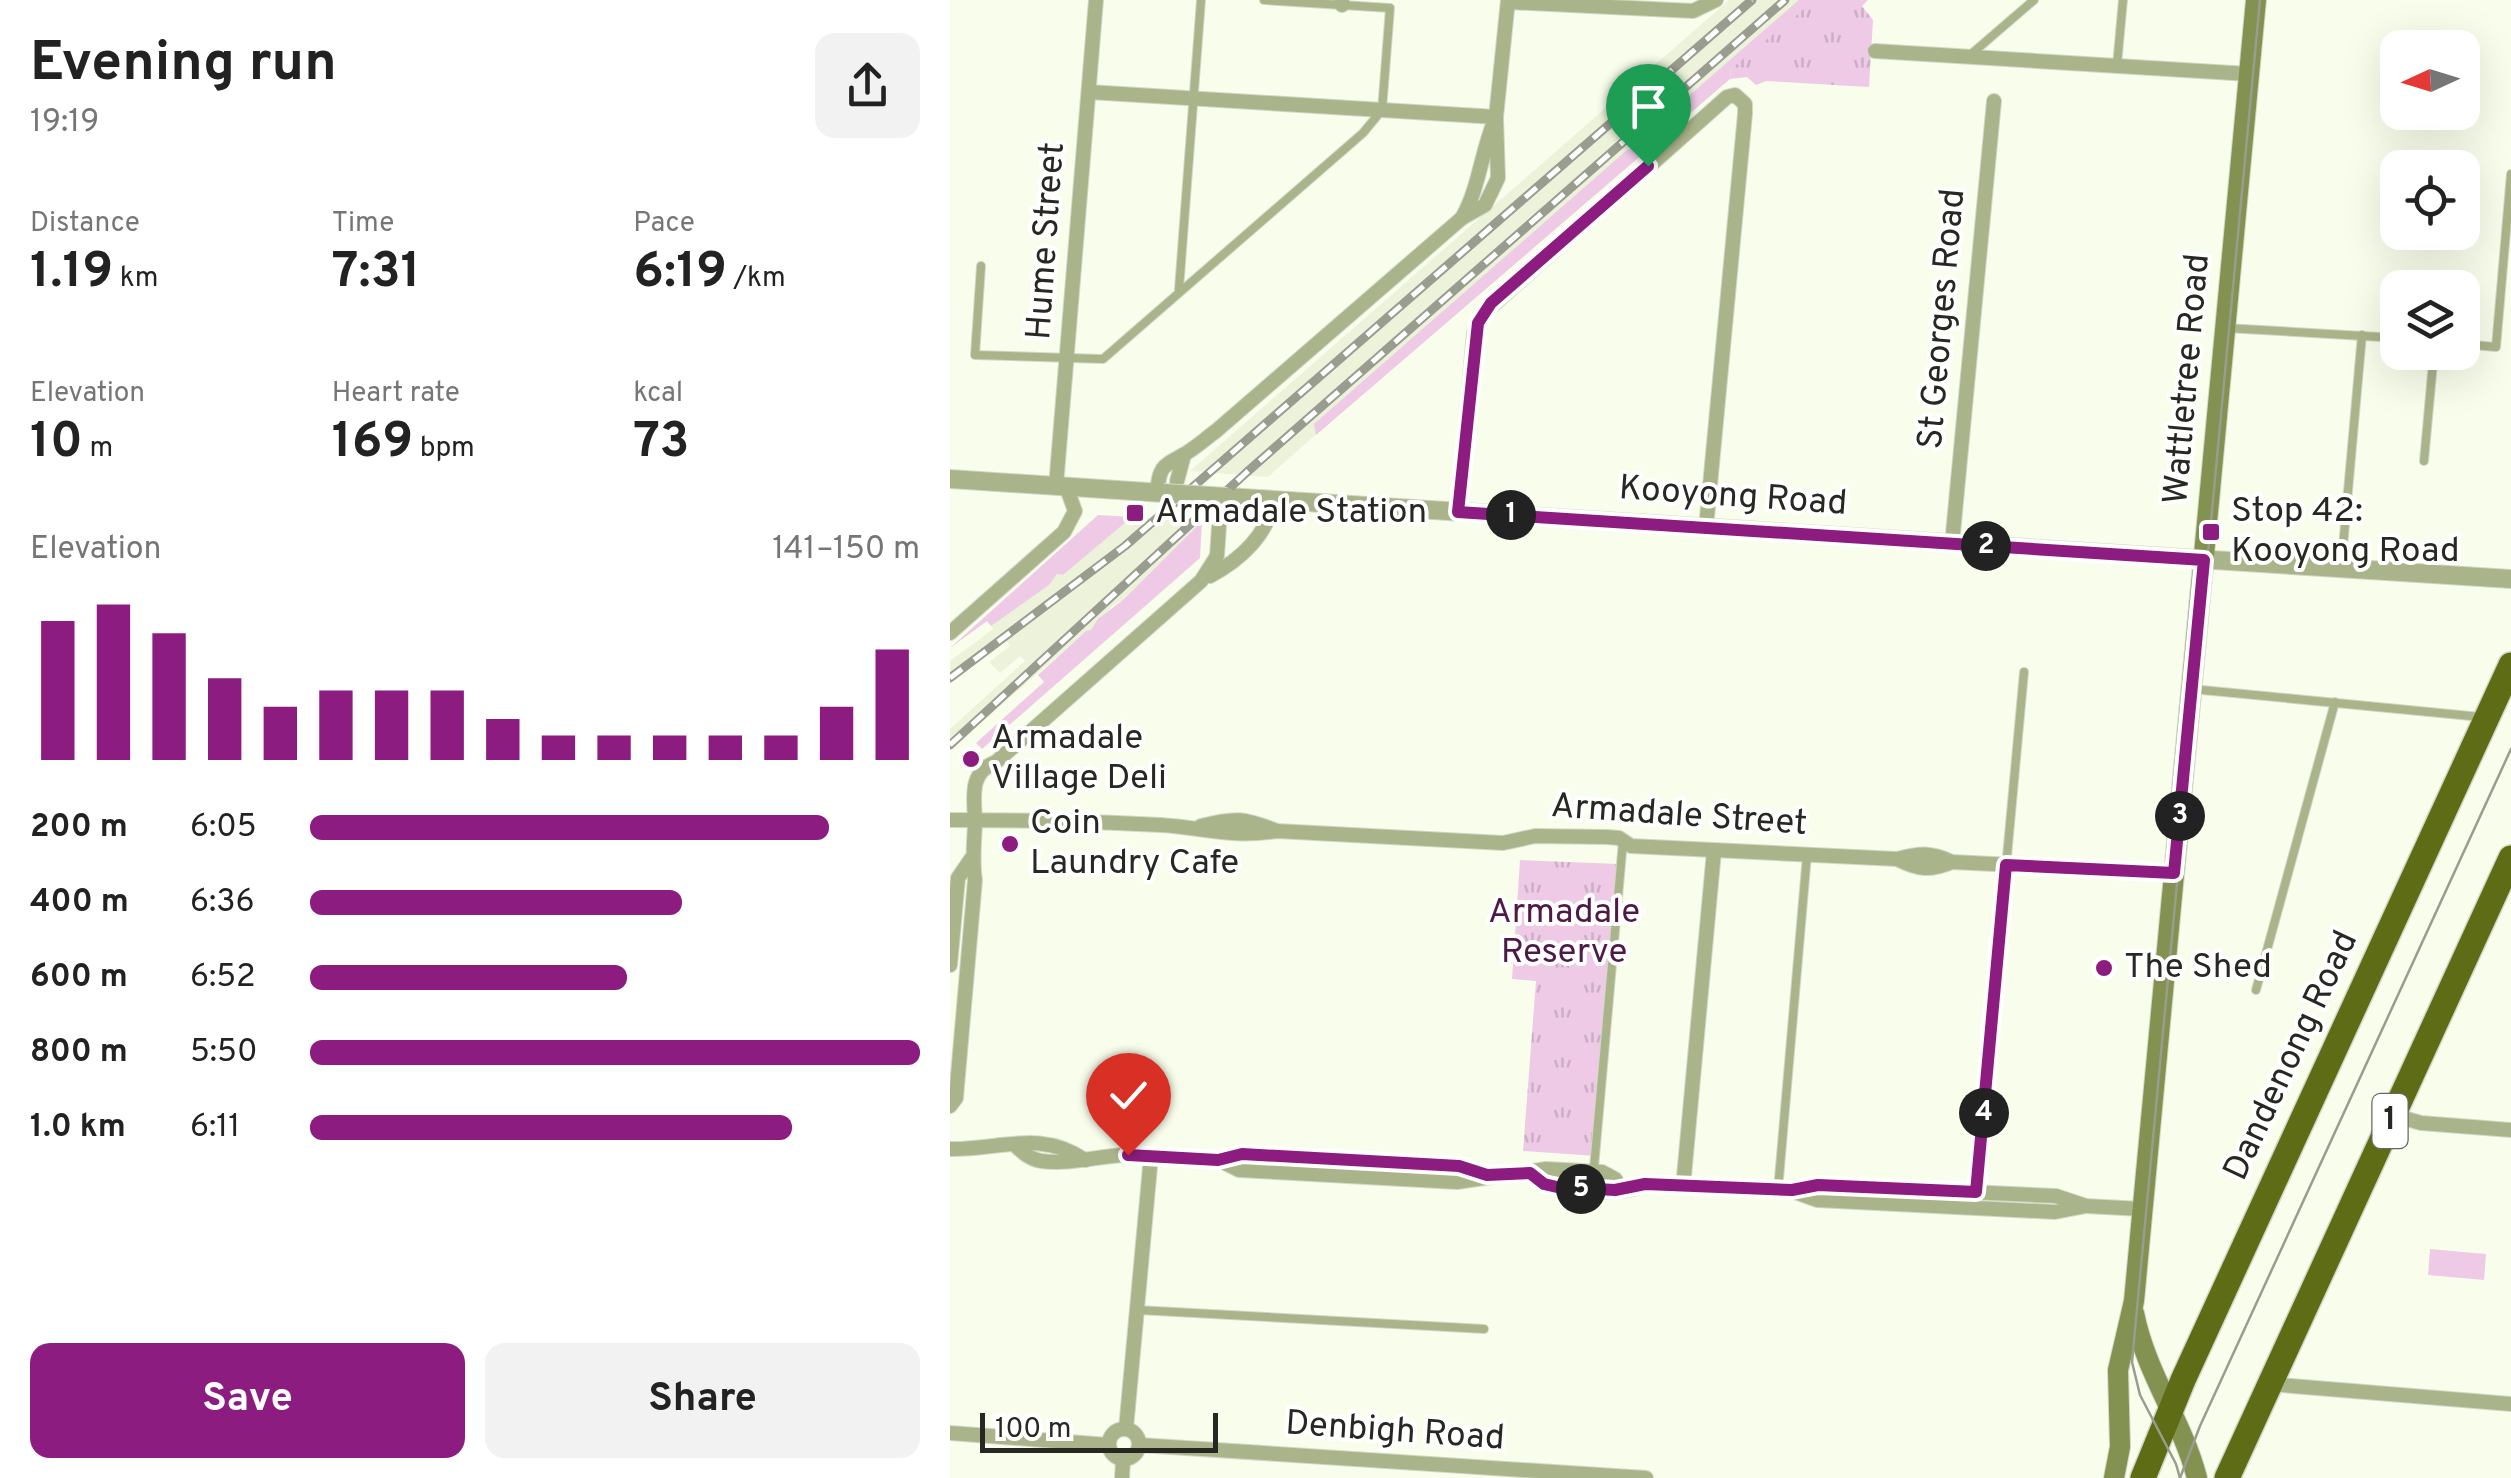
<!DOCTYPE html>
<html lang="en">
<head>
<meta charset="utf-8">
<style>
  body { margin:0; font-family:Overpass,sans-serif; background:#f2f2f2; color:#222; height:100vh; display:flex; flex-direction:column; font-size:38px; white-space:nowrap }
  * { box-sizing:border-box; margin:0 }
  p { font-size:32px; color:#767676 }
  .icon { flex:none; width:55px; height:55px; fill:none; stroke:currentColor; stroke-width:2; stroke-linecap:round; stroke-linejoin:round }
  .map { position:relative; flex:1; overflow:hidden }
  .side { display:flex; flex-direction:column; background:#fff; width:950px }
  .side>* { flex:none }
  .needle { width:65px; rotate:266deg }
  .fabs { position:absolute; left:1430px; top:30px; display:grid; gap:20px }
  .fabs a { display:grid; place-items:center; width:100px; height:100px; border-radius:20px; background:#fff; box-shadow:0 10px 40px #0002; font-size:50px }
  .scale { position:absolute; left:30px; bottom:25px; width:238px; box-sizing:border-box; padding-left:10px; border:5px solid #262821; border-top:0; font-size:28px; line-height:35px; white-space:nowrap; color:#262821; -webkit-text-stroke:8px #fff; paint-order:stroke }
  .pin { position:absolute; display:grid; place-items:center; width:85px; height:85px; color:#fff; margin:-102px -42px; border-radius:50% 50% 50% 0; rotate:-45deg; box-shadow:0 0 10px #0007 }
  .pin .icon { rotate:45deg }
  .km { position:absolute; width:50px; height:50px; margin:-25px; border-radius:50%; background:#222; color:#fff; font-size:28px; line-height:50px; text-align:center }
  .round { display:grid; place-items:center; flex:none; width:105px; height:105px; border-radius:20px; background:#f2f2f2 }
  .summary { display:flex; align-items:center; justify-content:space-between; height:170px; padding:0 30px }
  h1 { font-size:55px; font-weight:700; line-height:75px }
  .metrics { display:grid; grid-template-columns:repeat(3,1fr); gap:15px; height:170px; padding:10px 30px }
  .metrics div { display:grid; align-content:center }
  .metrics b { font-size:50px; font-weight:700 }
  .metrics small { font-size:28px; font-weight:400 }
  .metrics p { font-size:28px }
  .chart { height:280px; padding:20px 30px }
  .chart p { display:flex; justify-content:space-between }
  .chart svg { width:100%; height:180px; margin-top:10px; stroke:#8c1c7f; stroke-width:6 }
  .cta { display:flex; gap:20px; margin-top:auto; padding:20px 30px }
  .cta a { flex:1; height:115px; border-radius:20px; background:#8c1c7f; color:#fff; font-size:40px; font-weight:700; line-height:115px; text-align:center }
  .cta a+a { background:#f2f2f2; color:#222 }
  ul { padding:0 30px; list-style:none; font-size:32px }
  li { display:grid; grid-template-columns:160px 120px 1fr; align-items:center; height:75px }
  li i { height:25px; border-radius:12px; background:#8c1c7f }
  main { display:flex; flex:1; min-height:0 }
  .map>svg:first-child { display:block }
  .built { fill:#ecf3da }
  .green { fill:#eecae7 }
  .park { fill:url(#park-tufts) }
  .lines { fill:none; stroke-linecap:round; stroke-linejoin:round }
  .service-casing { stroke:#d3d7c7; stroke-width:10 }
  .minor-casing { stroke:#d3d7c7; stroke-width:16 }
  .tertiary-casing { stroke:#d3d7c7; stroke-width:20 }
  .secondary-casing { stroke:#d3d7c7; stroke-width:22 }
  .trunk-casing { stroke:#d3d7c7; stroke-width:28 }
  .service { stroke:#aab48a; stroke-width:8 }
  .minor { stroke:#aab48a; stroke-width:14 }
  .tertiary { stroke:#aab48a; stroke-width:18 }
  .secondary { stroke:#839151; stroke-width:20 }
  .trunk { stroke:#5d6c15; stroke-width:25 }
  .tram { stroke:#999d90; stroke-width:2.5 }
  .rail-casing { stroke:#999d90; stroke-width:9 }
  .rail { stroke:#fff; stroke-width:5; stroke-dasharray:15; stroke-linecap:butt }
  .tertiary-bridge-casing { stroke:#d3d7c7; stroke-width:20; stroke-linecap:butt }
  .tertiary-bridge { stroke:#aab48a; stroke-width:18 }
  .route-casing { stroke:#fff; stroke-width:20 }
  .route { stroke:#8c1c7f; stroke-width:12 }
  .poi-dot { fill:#8c1c7f; stroke:#fff; stroke-width:4 }
  .labels { text-anchor:middle; dominant-baseline:central; stroke-width:8; stroke-linejoin:round; paint-order:stroke }
  .shield { fill:#fff; stroke:#676864; stroke-width:2.5 }
  .shield-label { font-size:32px; font-weight:bold; fill:#262821 }
  .street-label { font-size:35px; fill:#262821; stroke:#fff }
  .poi-label { font-size:35px; fill:#262821; stroke:#fff; text-anchor:start }
  .park-label { font-size:35px; fill:#4e1947; stroke:#fff }
</style>
</head>
<body>
<main>
<section class="side">
<div class="summary"><div><h1>Evening run</h1><p>19:19</p></div><a class="round"><svg class="icon" aria-label="share" viewBox="0 0 24 24"><path d="M12 15V3M7 8l5-5 5 5M5 13v7h14v-7"/></svg></a></div>
<div class="metrics">
<div><p>Distance</p><b>1.19<small> km</small></b></div>
<div><p>Time</p><b>7:31</b></div>
<div><p>Pace</p><b>6:19<small> /km</small></b></div>
</div>
<div class="metrics">
<div><p>Elevation</p><b>10<small> m</small></b></div>
<div><p>Heart rate</p><b>169<small> bpm</small></b></div>
<div><p>kcal</p><b>73</b></div>
</div>
<div class="chart"><p><span>Elevation</span>141–150 m</p>
<svg viewBox="0 0 160 44" preserveAspectRatio="none"><path d="M5 44V10M15 44V6M25 44V13M35 44V24M45 44V31M55 44V27M65 44V27M75 44V27M85 44V34M95 44V38M105 44V38M115 44V38M125 44V38M135 44V38M145 44V31M155 44V17"/></svg>
</div>
<ul>
<li><b>200 m</b>6:05<i style="width:85%"></i></li>
<li><b>400 m</b>6:36<i style="width:61%"></i></li>
<li><b>600 m</b>6:52<i style="width:52%"></i></li>
<li><b>800 m</b>5:50<i style="width:100%"></i></li>
<li><b>1.0 km</b>6:11<i style="width:79%"></i></li>
</ul>
<div class="cta"><a>Save</a><a>Share</a></div>
</section>
<div class="map">
<svg width="1561" height="1478" viewBox="0 0 1561 1478">
  <defs>
    <pattern id="park-tufts" width="24" height="20" patternUnits="userSpaceOnUse" patternTransform="scale(2.5)"><rect width="24" height="20" fill="#eecae7"/><path d="M3 7l-1-3M5 7V3M7 7l1-3M15 17l-1-3M17 17v-4M19 17l1-3" fill="none" stroke="#ccaec6"/></pattern>
  </defs>
  <rect width="100%" height="100%" fill="#f9feec"/>
  <!-- built -->
  <g class="built">
    <polygon points="779,0 865,0 782,69 780,79 479,334 318,477 240,471"/>
    <polygon points="182,517 252,521 173,600 163,605 141,631 136,631 0,750 0,729 75,661 70,656 50,673 39,662 60,646 56,640 0,682 0,661 43,629 41,626 98,585 107,574 113,575"/>
  </g>
  <!-- green -->
  <g class="green">
    <polygon points="849,0 901,0 781,69 780,79 366,435 364,424 677,150 697,140 735,99"/>
    <polygon points="148,515 182,517 113,575 107,574 99,585 41,626 37,621 0,648"/>
    <polygon points="252,521 250,558 32,749 26,743 94,682 88,675 136,631 141,630 148,619 173,600"/>
    <polygon points="1480,1249 1536,1254 1534,1280 1478,1275"/>
  </g>
  <!-- park -->
  <g class="park">
    <polygon points="865,0 918,0 912,6 923,20 919,87 816,81 806,85 797,77 780,79 781,69"/>
    <polygon points="570,860 669,864 646,1156 573,1151 586,981 562,979"/>
  </g>
  <g class="lines">
    <!-- service casing -->
    <g class="service-casing">
      <g id="service">
        <polyline points="1019,56 1084,0"/>
        <polyline points="1167,65 1173,0"/>
        <polyline points="31,266 25,355 153,359 413,133 432,110 440,8 314,0"/>
        <polyline points="229,289 251,0"/>
        <polyline points="1276,328 1448,338"/>
        <polyline points="1512,344 1546,347 1561,174"/>
        <polyline points="1474,461 1484,352"/>
        <polyline points="1391,569 1412,335"/>
        <polyline points="1242,689 1531,717"/>
        <polyline points="1306,990 1385,702"/>
        <polyline points="642,1190 673,841"/>
        <polyline points="828,1190 857,855"/>
        <polyline points="1026,1193 1074,672"/>
        <polyline points="188,1310 534,1329"/>
      </g>
    </g>
    <!-- minor casing -->
    <g class="minor-casing">
      <g id="minor">
        <polyline points="558,2 743,11 766,0"/>
        <polyline points="392,5 392,0"/>
        <polyline points="925,51 1299,74"/>
        <polyline points="139,92 546,117"/>
        <path d="M512,218C529,188 531,154 544,122"/>
        <polyline points="227,481 234,455"/>
        <polyline points="106,486 146,0"/>
        <path d="M207,492C210,467 211,467 233,455C244,449 255,439 266,431L512,218L535,205L548,178L546,117L558,0"/>
        <polyline points="508,511 524,333 533,314 777,97 785,95 795,104 795,114 756,528"/>
        <polyline points="1002,544 1044,101"/>
        <path d="M260,576C290,560 319,534 323,500"/>
        <polyline points="0,633 114,532 125,511 116,486"/>
        <path d="M0,820C70,820 141,821 211,825C255,828 282,838 327,831L553,843L585,836L657,837L669,838L681,846L947,859C969,853 981,852 1002,862L1224,873"/>
        <path d="M251,826C285,817 294,818 327,831"/>
        <path d="M947,859C969,870 980,871 1002,862"/>
        <polyline points="0,965 8,878 21,859"/>
        <path d="M0,1106L6,1098L25,880C22,861 24,844 25,824C25,800 17,773 46,762L251,581L267,556L271,496"/>
        <polyline points="1443,1115 1471,1123 1561,1130"/>
        <path d="M65,1145C73,1153 80,1159 91,1161C120,1165 148,1156 176,1155C216,1154 253,1164 292,1154L509,1166L537,1175"/>
        <path d="M0,1149C50,1150 90,1129 135,1160"/>
        <polyline points="269,1160 289,1170 507,1182 596,1169 652,1172 665,1179 672,1189"/>
        <path d="M580,1173C603,1193 666,1197 695,1185L828,1190L842,1191L867,1200L1105,1212L1136,1206"/>
        <polyline points="733,1187 764,851"/>
        <polyline points="842,1191 867,1185 1106,1196 1136,1206 1192,1209"/>
        <polyline points="1319,1384 1561,1404"/>
        <circle cx="174" cy="1444" r="15"/>
        <polyline points="176,1429 201,1156"/>
        <polyline points="0,1433 159,1445"/>
        <polyline points="190,1445 696,1478"/>
        <polyline points="172,1478 173,1460"/>
      </g>
    </g>
    <!-- tertiary casing -->
    <g class="tertiary-casing">
      <g id="tertiary">
        <polyline points="0,479 213,493"/>
        <polyline points="277,497 1561,579"/>
      </g>
    </g>
    <!-- secondary casing -->
    <g class="secondary-casing">
      <g id="secondary">
        <path d="M1184,1313C1196,1374 1232,1420 1247,1478"/>
        <polyline points="1164,1478 1170,1447 1168,1370 1184,1301 1306,0"/>
      </g>
    </g>
    <!-- trunk casing -->
    <g class="trunk-casing">
      <g id="trunk">
        <polyline points="1193,1478 1233,1380 1561,665"/>
        <polyline points="1277,1478 1561,858"/>
      </g>
    </g>
    <!-- service -->
    <use href="#service" class="service"/>
    <!-- minor -->
    <use href="#minor" class="minor"/>
    <!-- tertiary -->
    <use href="#tertiary" class="tertiary"/>
    <!-- secondary -->
    <use href="#secondary" class="secondary"/>
    <!-- trunk -->
    <use href="#trunk" class="trunk"/>
    <!-- tram -->
    <g class="tram">
      <polyline points="1230,1478 1226,1464 1190,1395 1182,1362 1310,0"/>
      <polyline points="1230,1478 1250,1426 1561,749"/>
    </g>
    <!-- rail casing -->
    <g class="rail-casing">
      <g id="rail">
        <polyline points="0,678 175,546 802,0"/>
        <polyline points="0,745 297,472 835,0"/>
      </g>
    </g>
    <!-- rail -->
    <use href="#rail" class="rail"/>
    <!-- tertiary-bridge casing -->
    <g class="tertiary-bridge-casing">
      <polyline id="tertiary-bridge" points="213,493 277,497"/>
    </g>
    <!-- tertiary-bridge -->
    <use href="#tertiary-bridge" class="tertiary-bridge"/>
  </g>
  <g class="lines">
    <!-- route casing -->
    <g class="route-casing">
      <polyline id="route" points="178,1155 268,1160 292,1154 509,1166 537,1175 580,1173 594,1184 607,1187 665,1190 695,1184 842,1190 868,1185 1026,1192 1056,865 1224,873 1254,560 508,512 528,323 541,303 698,166"/>
    </g>
    <!-- route -->
    <use href="#route" class="route"/>
  </g>
  <!-- markers -->
  <g class="poi-dot">
    <rect x="175" y="503" width="20" height="20" rx="5"/>
    <rect x="1251" y="522" width="20" height="20" rx="5"/>
    <circle cx="21" cy="759" r="10"/>
    <circle cx="60" cy="844" r="10"/>
    <circle cx="1154" cy="968" r="10"/>
  </g>
  <g class="labels">
    <!-- shield labels -->
    <rect class="shield" x="1422.5" y="1094" width="35" height="54" rx="8"/>
    <g class="shield-label">
      <text x="1440" y="1121">1</text>
    </g>
    <!-- street labels -->
    <g class="street-label">
      <text transform="translate(97 241) rotate(-86)">Hume Street</text>
      <text transform="translate(993 319) rotate(-85)">St Georges Road</text>
      <text transform="translate(1238 379) rotate(-85)">Wattletree Road</text>
      <text transform="translate(783 497) rotate(4)">Kooyong Road</text>
      <text transform="translate(729 816) rotate(4)">Armadale Street</text>
      <text transform="translate(1342 1056) rotate(-65)">Dandenong Road</text>
      <text transform="translate(445 1432) rotate(4)">Denbigh Road</text>
    </g>
    <!-- poi labels -->
    <g class="poi-label">
      <text x="1281" y="512">Stop 42:<tspan x="1281" dy="40">Kooyong Road</tspan></text>
      <text x="205" y="513">Armadale Station</text>
      <text x="41" y="739">Armadale<tspan x="41" dy="40">Village Deli</tspan></text>
      <text x="80" y="824">Coin<tspan x="80" dy="40">Laundry Cafe</tspan></text>
      <text x="1174" y="968">The Shed</text>
    </g>
    <!-- park labels -->
    <g class="park-label">
      <text x="614" y="913">Armadale<tspan x="614" dy="40">Reserve</tspan></text>
    </g>
  </g>
</svg>
<div class="fabs">
<a><svg class="needle" viewBox="-14 -14 28 28"><path d="M0-13l5 13h-10z" fill="#e53935"/><path d="M0 13l5-13h-10z" fill="#767676"/></svg></a>
<a><svg class="icon" aria-label="locate" viewBox="0 0 24 24"><circle cx="12" cy="12" r="6"/><path d="M12 2v4M12 18v4M2 12h4M18 12h4"/></svg></a>
<a><svg class="icon" aria-label="layers" viewBox="0 0 24 24"><path d="M12 4l9 5-9 5-9-5zM3 14l9 5 9-5"/></svg></a>
</div>
<div class="scale">100 m</div>
<div class="pin" style="left:698px;top:166px;background:#1e9e55"><svg class="icon" aria-label="arrive" viewBox="0 0 24 24"><path d="M6 21V4h12l-3 4 3 4H6"/></svg></div>
<div class="pin" style="left:178px;top:1155px;background:#d93025"><svg class="icon" aria-label="check" viewBox="0 0 24 24"><path d="M5 12l5 5 9-10"/></svg></div>
<b class="km" style="left:561px;top:515px">1</b>
<b class="km" style="left:1036px;top:546px">2</b>
<b class="km" style="left:1230px;top:816px">3</b>
<b class="km" style="left:1034px;top:1113px">4</b>
<b class="km" style="left:631px;top:1189px">5</b>
</div>
</main>
</body>
</html>
